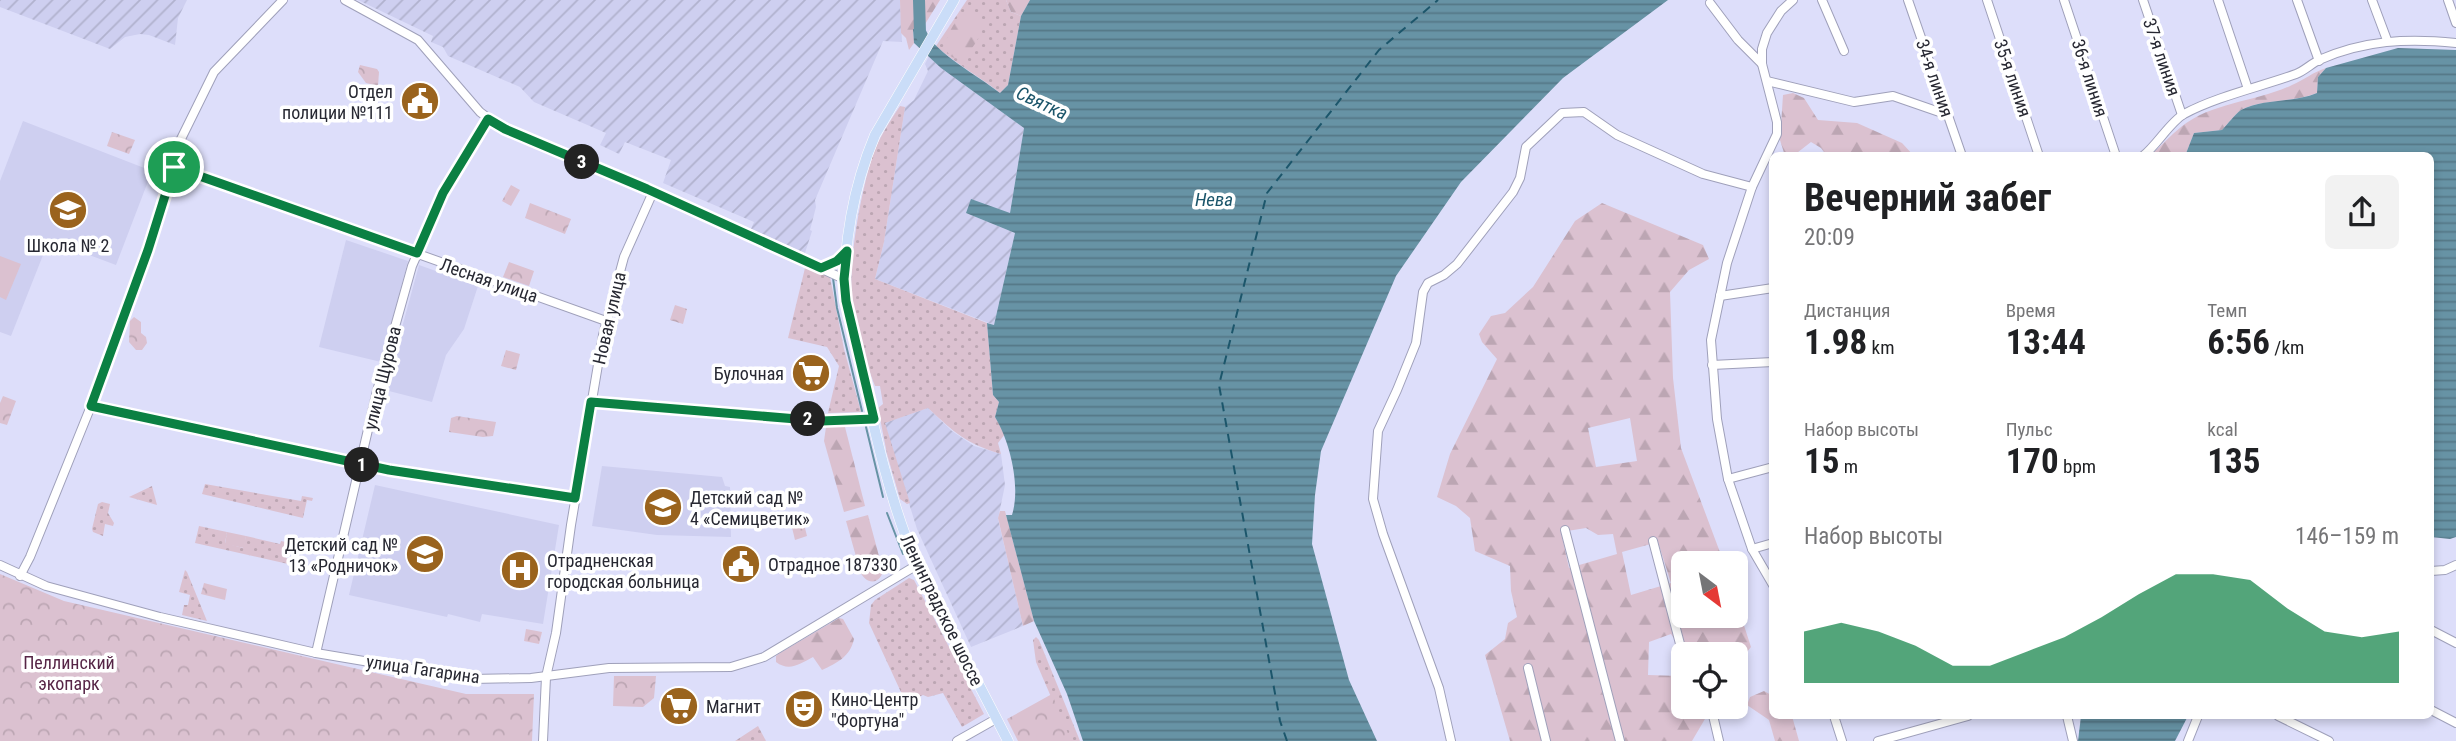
<!DOCTYPE html>
<html lang="ru">
<head>
<meta charset="utf-8">
<style>
  body { margin:0; font-family:"Roboto Condensed",sans-serif; background:#f2f2f2; color:#202124; height:100vh; display:flex; flex-direction:column; font-size:26px; white-space:nowrap }
  * { box-sizing:border-box; margin:0 }
  p { font-size:23px; color:#757577 }
  .icon { flex:none; width:38px; height:38px; fill:none; stroke:currentColor; stroke-width:2; stroke-linecap:round; stroke-linejoin:round }
  .map { position:relative; flex:1; overflow:hidden }
  .drawer { position:absolute; left:1769px; top:152px; width:665px; height:567px; display:flex; flex-direction:column; background:#fff; border-radius:10px; box-shadow:0 4px 10px #0003 }
  .drawer>* { flex:none }
  .needle { width:46px; rotate:148deg }
  .fabs { position:absolute; left:1671px; top:551px; display:grid; gap:14px }
  .fabs a { display:grid; place-items:center; width:77px; height:77px; border-radius:10px; background:#fff; box-shadow:0 4px 10px #0003; font-size:35px }
  .pin { position:absolute; display:grid; place-items:center; width:60px; height:60px; color:#fff; margin:-30px; border:4px solid #fff; border-radius:50%; box-shadow:0 2px 7px #0007 }
  .km { position:absolute; width:35px; height:35px; margin:-18px; border-radius:50%; background:#222; color:#fff; font-size:19px; line-height:35px; text-align:center }
  .round { display:grid; place-items:center; flex:none; width:74px; height:74px; border-radius:10px; background:#f2f2f2 }
  .head { display:flex; align-items:center; justify-content:space-between; height:119px; padding:0 35px }
  h1 { font-size:38px; font-weight:700; line-height:52px }
  .stats { display:grid; grid-template-columns:repeat(3,1fr); gap:10px; height:119px; padding:7px 35px }
  .stats div { display:grid; align-content:center }
  .stats b { font-size:35px; font-weight:700 }
  .stats small { font-size:19px; font-weight:400 }
  .stats p { font-size:19px }
  .chart { height:196px; padding:14px 35px }
  .chart p { display:flex; justify-content:space-between }
  .chart svg { width:100%; height:126px; margin-top:7px; fill:#0b8043; opacity:.7 }
  .map>svg:first-child { display:block }
  .built { fill:#cecff0 }
  .industrial { fill:url(#industrial-furrows) }
  .grass { fill:url(#grass-dots) }
  .forest { fill:url(#forest-firs); fill-rule:evenodd }
  .park { fill:url(#park-crowns) }
  .pitch { fill:#dbc1d0 }
  .water { fill:url(#water-rules) }
  .lines { fill:none; stroke-linecap:round; stroke-linejoin:round }
  .stream { stroke:#6793a5; stroke-width:2 }
  .river { stroke:#6793a5; stroke-width:12 }
  .ferry { stroke:#1c566b; stroke-width:2; stroke-dasharray:9 7; stroke-linecap:butt }
  .minor-casing { stroke:#9fa0ba; stroke-width:10 }
  .major-casing { stroke:#fff; stroke-width:11 }
  .minor { stroke:#fff; stroke-width:8 }
  .major { stroke:#caddf8; stroke-width:10 }
  .route-casing { stroke:#fff; stroke-width:14 }
  .route { stroke:#0b8043; stroke-width:9 }
  .labels { text-anchor:middle; dominant-baseline:central; stroke-width:7; stroke-linejoin:round; paint-order:stroke }
  .street-label { font-size:18px; fill:#272832; stroke:#fff }
  .poi-label { font-size:18px; fill:#272832; stroke:#fff; text-anchor:start }
  .park-label { font-size:18px; fill:#562546; stroke:#fff }
  .water-label { font-size:19px; font-style:italic; fill:#1c566b; stroke:#fff }
</style>
</head>
<body>
<div class="map">
<svg width="2456" height="741" viewBox="0 0 2456 741">
  <defs>
    <pattern id="industrial-furrows" width="10" height="10" patternUnits="userSpaceOnUse" patternTransform="scale(1.75)"><rect width="10" height="10" fill="#cecff0"/><path d="M-1 1l2-2M0 10L10 0M9 11l2-2" fill="none" stroke="#b1b2ce"/></pattern>
    <pattern id="grass-dots" width="8" height="8" patternUnits="userSpaceOnUse" patternTransform="scale(1.75)"><rect width="8" height="8" fill="#dbc1d0"/><path d="M2 2h.1M6 6h.1" fill="none" stroke="#bca6b3" stroke-width="1.8" stroke-linecap="round"/></pattern>
    <pattern id="forest-firs" width="22" height="20" patternUnits="userSpaceOnUse" patternTransform="scale(1.75)"><rect width="22" height="20" fill="#dbc1d0"/><path d="M5 1l3.5 6h-7zM16 11l3.5 6h-7z" fill="#bca6b3"/></pattern>
    <pattern id="park-crowns" width="20" height="18" patternUnits="userSpaceOnUse" patternTransform="scale(1.75)"><rect width="20" height="18" fill="#dbc1d0"/><path d="M2 6a3 3 0 1 1 6 0M12 15a3 3 0 1 1 6 0" fill="none" stroke="#bca6b3"/></pattern>
    <pattern id="water-rules" width="6" height="5" patternUnits="userSpaceOnUse" patternTransform="scale(1.75)"><rect width="6" height="5" fill="#6793a5"/><path d="M0 2.5h6" fill="none" stroke="#557887"/></pattern>
  </defs>
  <rect width="100%" height="100%" fill="#dddefa"/>
  <!-- built -->
  <g class="built">
    <polygon points="23,121 152,171 116,265 49,240 11,336 0,332 0,181"/>
    <polygon points="346,240 408,261 381,362 319,347"/>
    <polygon points="419,265 478,286 464,329 446,355 432,402 385,390"/>
    <polygon points="602,466 722,477 725,486 730,487 731,537 657,535 592,526"/>
    <polygon points="375,485 559,525 543,624 482,614 480,622 448,614 447,617 349,595"/>
  </g>
  <!-- industrial -->
  <g class="industrial">
    <polygon points="0,0 187,0 178,18 175,45 149,35 140,34 125,37 110,49 0,7"/>
    <polygon points="358,0 900,0 902,42 883,41 815,200 816,207 810,230 812,231 805,253 751,229 754,222 663,183 671,160 625,142 619,154 600,145 606,133 534,102 520,87 448,56 443,47 431,42 433,36"/>
    <polygon points="929,56 941,68 1024,128 1010,213 966,213 1015,233 994,325 875,279 884,242 905,107 914,100 928,71 925,64"/>
    <polygon points="928,408 952,431 974,446 1001,454 1005,485 998,519 1023,626 971,647 917,529 884,423"/>
  </g>
  <!-- grass -->
  <g class="grass">
    <path d="M967,0H1006L1011,12L1021,16L1008,85L1000,93C979,76 956,64 936,46Z"/>
    <path d="M900,106L905,107L884,242L875,279L987,323L993,395L999,402L995,417L1005,434L998,443L1001,454C965,443 955,433 928,408L885,423L910,503L907,504L900,499L887,454L878,408L883,404L880,386H875C865,360 855,331 852,303C848,264 860,196 872,158C877,141 890,121 900,106Z"/>
    <polygon points="805,268 830,277 844,349 861,412 828,413 839,366 827,347 788,338"/>
    <polygon points="205,484 301,501 302,496 313,498 312,501 307,500 303,518 202,494"/>
    <polygon points="152,486 157,505 129,497"/>
    <polygon points="102,502 110,504 108,513 114,523 113,526 105,524 103,536 93,532 92,529 98,504"/>
    <polygon points="199,526 227,532 225,543 243,548 246,536 280,544 281,541 301,545 301,547 289,545 286,558 298,561 297,566 195,543"/>
    <polygon points="185,570 187,572 207,621 182,615 184,605 188,605 190,595 179,592"/>
    <polygon points="909,578 914,580 984,714 962,727 943,693 928,697 923,695 906,703 869,623 871,605 875,600"/>
    <polygon points="1036,637 1039,640 1080,741 1070,741 1036,662 1033,640"/>
    <polygon points="758,726 766,741 735,741"/>
  </g>
  <!-- forest -->
  <g class="forest">
    <polygon points="900,0 940,0 922,29 913,30 914,43 909,50 906,38 901,33"/>
    <polygon points="1006,0 1030,0 1021,16 1011,12"/>
    <path d="M967,14L976,17C977,20 980,24 981,27C982,38 964,64 952,57C949,55 947,51 944,48C947,36 954,18 967,14Z"/>
    <path d="M2326,68L2318,77L2317,93C2293,103 2264,98 2241,110C2234,115 2228,124 2222,130L2194,133L2185,156H2153V153C2162,145 2171,135 2181,127C2212,102 2257,102 2292,85C2304,80 2313,72 2326,68Z"/>
    <polygon points="1793,93 1804,98 1818,120 1857,123 1902,143 1914,156 1827,156 1821,148 1811,142 1793,156 1785,156 1780,140 1783,95"/>
    <path d="M1602,203L1703,245L1709,259L1689,270L1670,292L1673,378L1681,448L1724,563L1684,564V616H1736V601L1751,647L1739,662H1736V654H1684L1671,634L1649,642L1648,675L1680,676L1683,678L1684,707H1712L1692,741H1510L1485,655L1505,639L1508,623L1517,617L1511,591L1510,566L1475,551L1470,518L1456,506L1437,497L1450,454L1497,359L1482,342L1479,334L1491,316L1505,313L1533,287L1575,221ZM1630,418L1637,461L1596,467L1588,428ZM1586,528L1598,535L1613,534L1617,554L1569,568L1561,532ZM1658,542L1671,583L1631,595L1622,552Z"/>
    <polygon points="826,427 845,427 865,506 844,512 824,441"/>
    <polygon points="1000,511 1005,511 1034,621 1023,626 998,518"/>
    <path d="M868,515L883,571C879,586 865,584 860,571L863,566L862,563L857,560L846,521Z"/>
    <path d="M839,618L843,619L854,639C850,657 837,663 822,670L813,657C800,664 789,672 776,662V656L780,653Z"/>
    <polygon points="1764,691 1773,696 1773,716 1792,716 1799,741 1775,741 1769,720 1747,705 1750,697"/>
  </g>
  <!-- park -->
  <g class="park">
    <polygon points="360,65 377,69 379,72 378,86 366,83 358,72"/>
    <polygon points="112,132 135,140 129,154 107,146"/>
    <polygon points="511,185 520,190 511,206 502,201"/>
    <polygon points="530,203 571,219 565,234 525,218"/>
    <polygon points="509,262 534,271 529,286 503,277"/>
    <polygon points="675,305 687,309 683,324 670,320"/>
    <polygon points="134,317 141,322 141,333 146,337 147,343 142,350 136,350 129,342 130,321"/>
    <polygon points="506,350 520,354 516,370 501,366"/>
    <polygon points="3,396 16,401 7,425 0,423 0,403"/>
    <polygon points="457,416 496,422 493,436 483,437 449,432 451,418"/>
    <polygon points="801,512 807,536 795,540 789,515"/>
    <polygon points="227,532 246,536 244,548 225,544"/>
    <polygon points="0,574 64,601 466,694 534,694 532,741 0,741"/>
    <polygon points="204,583 227,589 225,600 201,594"/>
    <polygon points="526,629 542,632 539,644 524,641"/>
    <polygon points="614,676 656,676 654,698 643,707 613,706"/>
    <polygon points="1052,694 1071,741 1018,741 1007,719"/>
  </g>
  <!-- pitch -->
  <polygon class="pitch" points="0,256 21,264 6,300 0,297"/>
  <!-- water -->
  <g class="water">
    <path d="M1030,0H1668L1563,78L1461,182L1396,276L1321,451L1315,495L1312,544L1349,680L1377,741H1083L1067,694L1034,621L1006,515H1012C1021,486 1010,442 995,417L999,402L993,395L987,323L994,325L1015,233L966,213L971,199L1010,213L1024,128L941,68L914,43L913,29H922C942,58 973,72 1000,93L1008,85L1021,16Z"/>
    <path d="M2398,48L2456,50V537L2450,539L2431,537V156H2185L2194,133L2222,130C2228,124 2234,115 2241,110C2265,98 2293,103 2317,93L2318,77L2326,68Z"/>
    <polygon points="2081,716 2188,716 2175,741 2078,741"/>
  </g>
  <g class="lines">
    <!-- stream -->
    <g class="stream">
      <polyline points="833,278 837,308 862,411"/>
      <polyline points="866,427 883,497"/>
      <polyline points="887,513 903,554"/>
    </g>
    <!-- river -->
    <polyline class="river" points="919,0 920,32 926,44"/>
    <!-- ferry -->
    <polyline class="ferry" points="1287,741 1280,721 1219,385 1267,193 1379,50 1438,0"/>
    <!-- minor casing -->
    <g class="minor-casing">
      <g id="minor">
        <polyline points="345,0 418,40 480,112 496,124 653,192 844,279"/>
        <polyline points="1822,0 1844,51"/>
        <polyline points="1908,0 1962,156"/>
        <polyline points="1987,0 2039,156"/>
        <polyline points="2064,0 2116,156"/>
        <polyline points="2143,0 2182,115"/>
        <polyline points="2218,0 2248,89"/>
        <polyline points="2297,0 2319,61"/>
        <polyline points="2372,0 2387,40"/>
        <polyline points="2448,0 2456,23"/>
        <polyline points="1710,3 1738,40 1762,64"/>
        <polyline points="1767,81 1854,102 1893,96 1948,115"/>
        <path d="M2143,156C2157,145 2170,122 2184,114C2218,96 2260,87 2296,74C2304,71 2311,64 2319,60C2364,40 2408,38 2456,43"/>
        <polyline points="174,167 606,321"/>
        <polyline points="821,268 837,261 847,251"/>
        <polyline points="1720,296 1773,288"/>
        <polyline points="1712,365 1773,362"/>
        <polyline points="591,402 821,420 874,419"/>
        <polyline points="91,406 361,464 575,498"/>
        <polyline points="1728,479 1773,467"/>
        <polyline points="1565,530 1620,741"/>
        <polyline points="1653,541 1684,659"/>
        <polyline points="1752,549 1773,543"/>
        <polyline points="0,565 46,586 160,617 316,653 471,679 531,678 609,668 731,667 764,657 917,565"/>
        <polyline points="2431,571 2445,570 2456,565"/>
        <polyline points="20,576 30,557 91,406 172,177 180,141 214,72 283,0"/>
        <polyline points="1773,585 1752,549 1728,479 1717,419 1711,340 1727,263 1752,187 1777,134 1777,122 1762,64 1762,49 1767,33 1781,11 1793,0"/>
        <polyline points="2431,630 2456,643"/>
        <polyline points="316,653 377,391 412,266 444,193 488,119"/>
        <polyline points="1528,668 1546,741"/>
        <polyline points="1711,707 1719,741"/>
        <polyline points="2431,710 2456,723"/>
        <polyline points="1834,716 1842,741"/>
        <polyline points="2067,716 2073,741"/>
        <polyline points="2278,716 2329,741"/>
        <polyline points="543,741 546,677 556,633 571,525 603,335 624,257 653,192"/>
        <polyline points="957,741 996,719"/>
        <polyline points="1451,741 1439,688 1383,534 1373,499 1378,431 1397,390 1416,343 1423,292 1428,283 1444,275 1457,264 1513,192 1520,178 1526,147 1562,113 1584,112 1617,135 1703,174 1752,187"/>
        <polyline points="1878,741 1968,716"/>
        <polyline points="2188,741 2198,716"/>
      </g>
    </g>
    <!-- major casing -->
    <g class="major-casing">
      <path id="major" d="M954,0L875,135C854,185 842,246 846,301C866,387 882,484 917,565L1008,741"/>
    </g>
    <!-- minor -->
    <use href="#minor" class="minor"/>
    <!-- major -->
    <use href="#major" class="major"/>
  </g>
  <g class="lines">
    <!-- route casing -->
    <g class="route-casing">
      <polygon id="route" points="488,119 505,129 647,189 821,268 837,261 847,251 844,279 846,301 874,419 821,421 591,402 575,498 389,470 91,406 148,250 174,167 417,253 443,193"/>
    </g>
    <!-- route -->
    <use href="#route" class="route"/>
  </g>
  <!-- icons -->
  <defs>
    <g id="civic-disc" transform="scale(2.0125)"><circle r="9.5" fill="#9a631d" stroke="#fff"/><path d="M-.6-6.5H3V-4.5H.6V-3L4-1V1h2V6H-6V1h2V-1L-.6-3ZM-1.2 2.5V6h2.4V2.5Z" fill="#fff"/></g>
    <g id="school-disc" transform="scale(2.0125)"><circle r="9.5" fill="#9a631d" stroke="#fff"/><path d="M0-5L7-2L0 1L-7-2ZM-4 1L0 2.5L4 1V4Q0 6-4 4Z" fill="#fff"/></g>
    <g id="supermarket-disc" transform="scale(2.0125)"><circle r="9.5" fill="#9a631d" stroke="#fff"/><path d="M-6-5.5h2.5l.6 2H6L4.5 2H-2.5L-4.4-4H-6ZM-1.5 3.2a1.3 1.3 0 1 0 .1 0ZM3 3.2a1.3 1.3 0 1 0 .1 0Z" fill="#fff"/></g>
    <g id="hospital-disc" transform="scale(2.0125)"><circle r="9.5" fill="#9a631d" stroke="#fff"/><path d="M-5-5h3v3.5h4V-5h3V5h-3V1.5h-4V5h-3Z" fill="#fff"/></g>
    <g id="theatre-disc" transform="scale(2.0125)"><circle r="9.5" fill="#9a631d" stroke="#fff"/><path d="M-5-5.5Q0-4 5-5.5V0Q5 5 0 6Q-5 5-5 0ZM-3.3-2.5H-1v1.5H-3.3ZM1-2.5H3.3v1.5H1ZM-2.8 1Q0 5.5 2.8 1Z" fill="#fff"/></g>
  </defs>
  <g fill-rule="evenodd">
    <use href="#civic-disc" x="420" y="101"/>
    <use href="#school-disc" x="68" y="210"/>
    <use href="#supermarket-disc" x="811" y="373"/>
    <use href="#school-disc" x="663" y="507"/>
    <use href="#school-disc" x="425" y="554"/>
    <use href="#civic-disc" x="741" y="564"/>
    <use href="#hospital-disc" x="520" y="570"/>
    <use href="#supermarket-disc" x="679" y="706"/>
    <use href="#theatre-disc" x="804" y="709"/>
  </g>
  <g class="labels">
    <!-- street labels -->
    <g class="street-label">
      <text transform="translate(2162 57) rotate(71)">37-я линия</text>
      <text transform="translate(1935 78) rotate(71)">34-я линия</text>
      <text transform="translate(2013 78) rotate(71)">35-я линия</text>
      <text transform="translate(2090 78) rotate(72)">36-я линия</text>
      <text transform="translate(489 280) rotate(19)">Лесная улица</text>
      <text transform="translate(609 318) rotate(-77)">Новая улица</text>
      <text transform="translate(382 378) rotate(-76)">улица Щурова</text>
      <text transform="translate(942 610) rotate(64)">Ленинградское шоссе</text>
      <text transform="translate(423 669) rotate(8)">улица Гагарина</text>
    </g>
    <!-- poi labels -->
    <g class="poi-label">
      <text x="393" y="91" text-anchor="end">Отдел<tspan x="393" dy="21">полиции №111</tspan></text>
      <text x="68" y="245" text-anchor="middle">Школа № 2</text>
      <text x="784" y="373" text-anchor="end">Булочная</text>
      <text x="690" y="497">Детский сад №<tspan x="690" dy="21">4 «Семицветик»</tspan></text>
      <text x="398" y="544" text-anchor="end">Детский сад №<tspan x="398" dy="21">13 «Родничок»</tspan></text>
      <text x="547" y="560">Отрадненская<tspan x="547" dy="21">городская больница</tspan></text>
      <text x="768" y="564">Отрадное 187330</text>
      <text x="831" y="699">Кино-Центр<tspan x="831" dy="21">"Фортуна"</tspan></text>
      <text x="706" y="706">Магнит</text>
    </g>
    <!-- park labels -->
    <g class="park-label">
      <text x="69" y="662">Пеллинский<tspan x="69" dy="21">экопарк</tspan></text>
    </g>
    <!-- water labels -->
    <g class="water-label">
      <text transform="translate(1042 103) rotate(25)">Святка</text>
      <text x="1214" y="199">Нева</text>
    </g>
  </g>
</svg>
<div class="fabs">
<a><svg class="needle" viewBox="-14 -14 28 28"><path d="M0-13l5 13h-10z" fill="#e53935"/><path d="M0 13l5-13h-10z" fill="#757577"/></svg></a>
<a><svg class="icon" aria-label="locate" viewBox="0 0 24 24"><circle cx="12" cy="12" r="6"/><path d="M12 2v4M12 18v4M2 12h4M18 12h4"/></svg></a>
</div>
<div class="pin" style="left:174px;top:167px;background:#1e9e55"><svg class="icon" aria-label="arrive" viewBox="0 0 24 24"><path d="M6 21V4h12l-3 4 3 4H6"/></svg></div>
<b class="km" style="left:362px;top:465px">1</b>
<b class="km" style="left:808px;top:419px">2</b>
<b class="km" style="left:582px;top:162px">3</b>
<section class="drawer">
<div class="head"><div><h1>Вечерний забег</h1><p>20:09</p></div><a class="round"><svg class="icon" aria-label="share" viewBox="0 0 24 24"><path d="M12 15V3M7 8l5-5 5 5M5 13v7h14v-7"/></svg></a></div>
<div class="stats">
<div><p>Дистанция</p><b>1.98<small> km</small></b></div>
<div><p>Время</p><b>13:44</b></div>
<div><p>Темп</p><b>6:56<small> /km</small></b></div>
</div>
<div class="stats">
<div><p>Набор высоты</p><b>15<small> m</small></b></div>
<div><p>Пульс</p><b>170<small> bpm</small></b></div>
<div><p>kcal</p><b>135</b></div>
</div>
<div class="chart"><p><span>Набор высоты</span>146–159 m</p>
<svg viewBox="0 0 160 44" preserveAspectRatio="none"><path d="M0 44V26L10 23L20 26L30 31L40 38L50 38L60 33L70 28L80 21L90 13L100 6L110 6L120 8L130 18L140 26L150 28L160 26V44z"/></svg>
</div>
</section>
</div>
</body>
</html>
